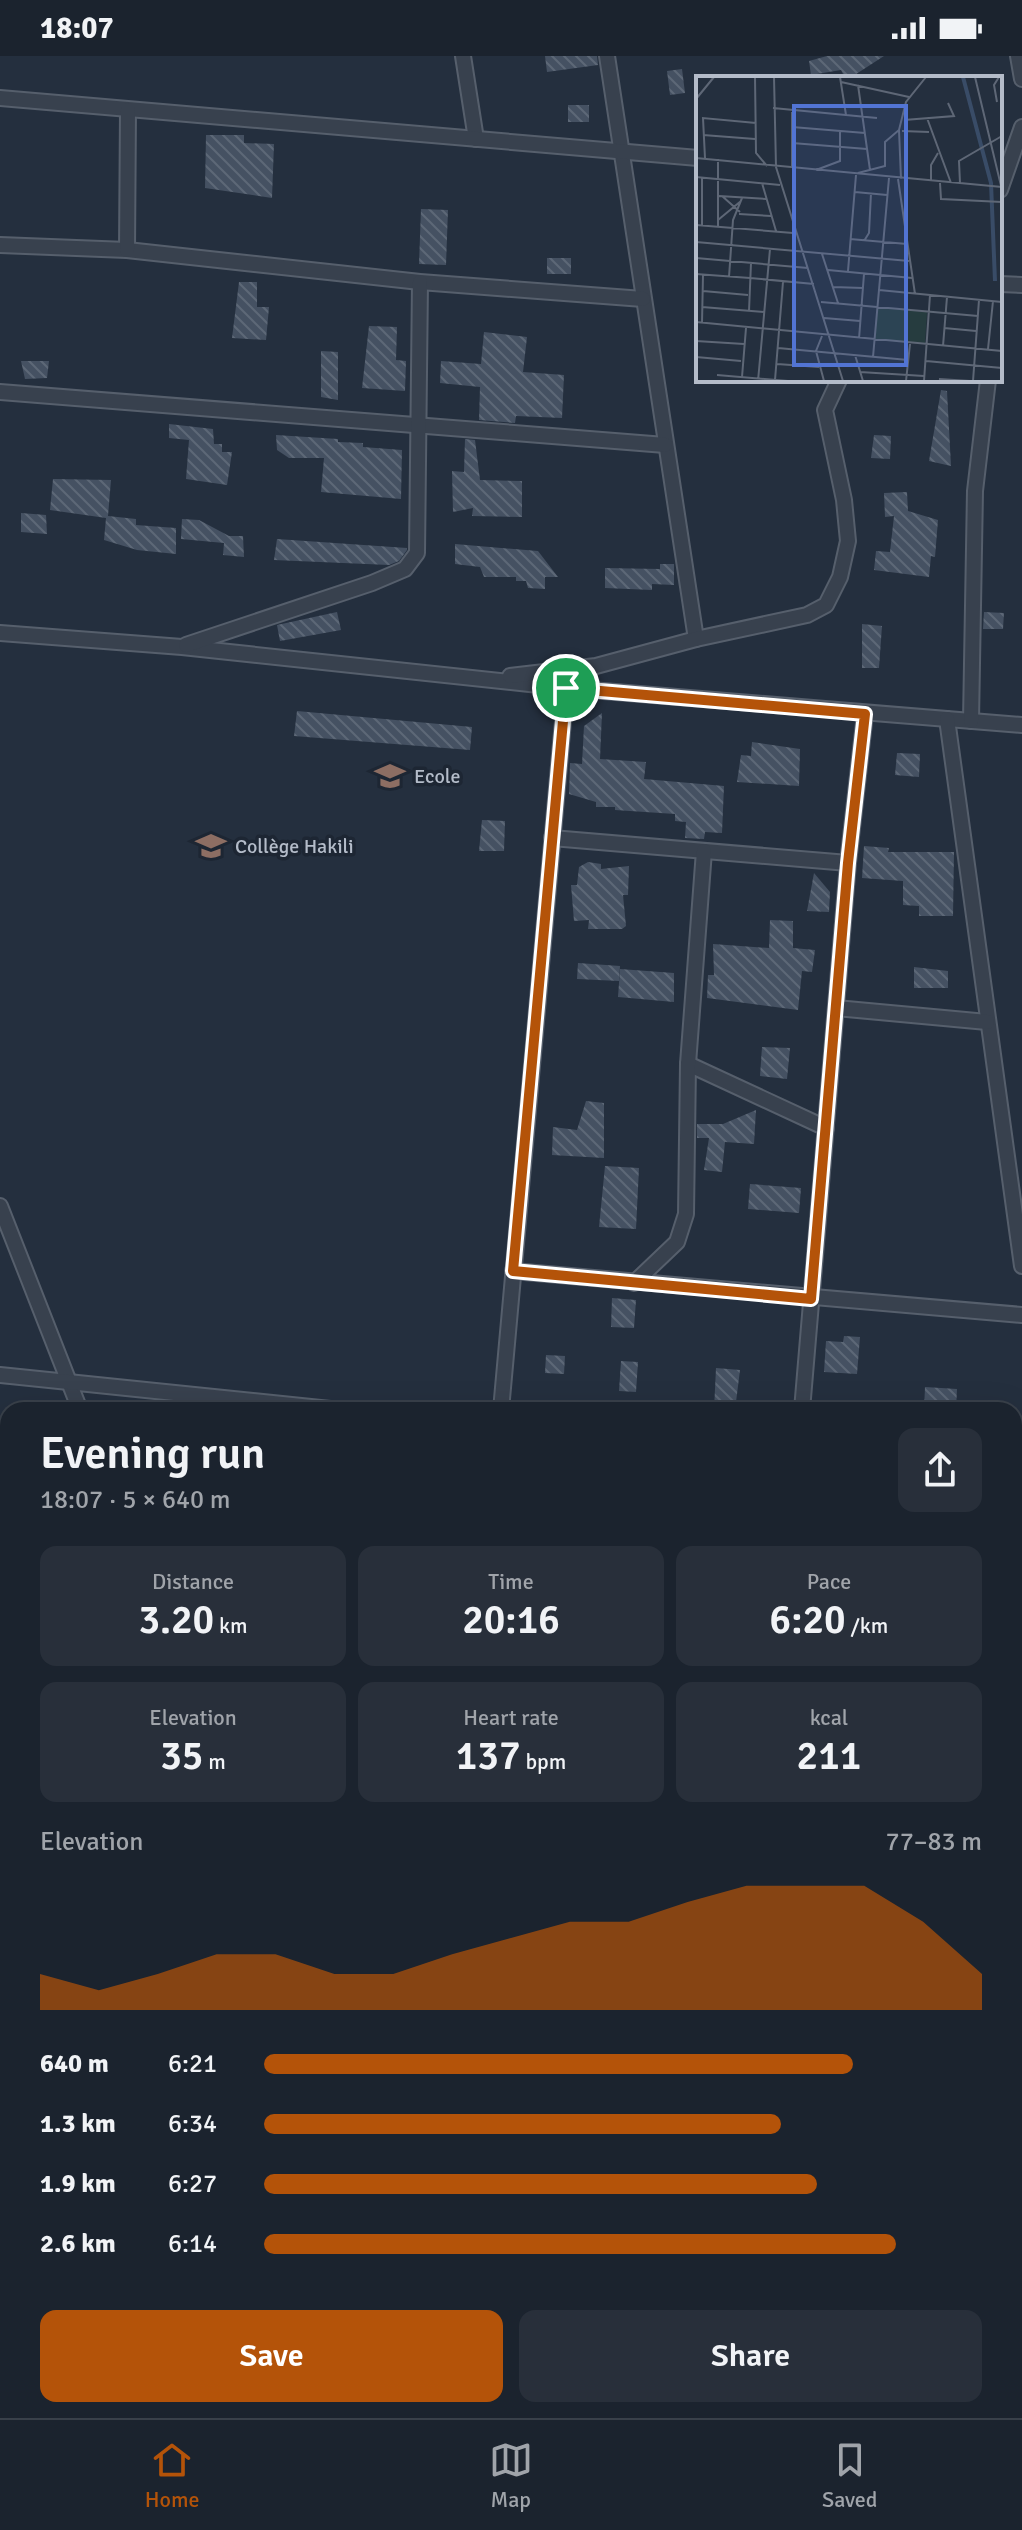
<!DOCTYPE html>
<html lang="en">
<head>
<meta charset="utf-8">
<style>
  body { margin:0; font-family:Signika,sans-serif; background:#282f3a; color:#f1f3f6; height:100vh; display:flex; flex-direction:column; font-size:30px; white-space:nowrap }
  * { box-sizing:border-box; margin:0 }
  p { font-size:26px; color:#a0a4aa }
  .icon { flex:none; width:44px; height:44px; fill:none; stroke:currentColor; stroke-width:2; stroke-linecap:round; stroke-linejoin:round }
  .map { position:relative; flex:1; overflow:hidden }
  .side { position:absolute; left:0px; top:1346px; width:1022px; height:1016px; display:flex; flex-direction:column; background:#1b232e; border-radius:24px 24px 0 0; box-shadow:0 8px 32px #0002,0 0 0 2px #39404a }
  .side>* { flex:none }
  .pin { position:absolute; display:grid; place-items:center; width:68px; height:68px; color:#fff; margin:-34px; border:4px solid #fff; border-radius:50%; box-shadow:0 2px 8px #0007 }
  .round { display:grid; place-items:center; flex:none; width:84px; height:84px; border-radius:16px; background:#282f3a }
  .headline { display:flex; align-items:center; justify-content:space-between; height:136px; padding:0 40px }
  h1 { font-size:44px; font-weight:600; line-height:60px }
  .figures { display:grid; grid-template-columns:repeat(3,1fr); gap:12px; height:136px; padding:8px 40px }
  .figures div { display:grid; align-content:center; border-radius:16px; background:#282f3a; text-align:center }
  .figures b { font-size:40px; font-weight:600 }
  .figures small { font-size:22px; font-weight:400 }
  .figures p { font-size:22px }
  .chart { height:224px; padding:16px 40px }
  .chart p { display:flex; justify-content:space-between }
  .chart svg { width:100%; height:144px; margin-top:8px; fill:#b45309; opacity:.7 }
  .action { display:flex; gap:16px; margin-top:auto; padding:16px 40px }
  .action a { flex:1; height:92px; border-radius:16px; background:#b45309; color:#fff; font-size:32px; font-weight:600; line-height:92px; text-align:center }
  .action a+a { background:#282f3a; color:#f1f3f6 }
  ul { padding:0 40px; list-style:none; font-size:26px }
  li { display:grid; grid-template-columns:128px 96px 1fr; align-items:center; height:60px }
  li i { height:20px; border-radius:10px; background:#b45309 }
  .status { display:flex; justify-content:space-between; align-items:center; height:56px; padding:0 40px; background:#1b232e; direction:ltr }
  .status svg { height:22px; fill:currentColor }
  .menu { display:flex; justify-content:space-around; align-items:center; height:112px; border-top:2px solid #39404a; background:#1b232e; font-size:22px; color:#a0a4aa }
  .menu a { display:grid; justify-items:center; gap:4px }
  .menu .on { color:#b45309 }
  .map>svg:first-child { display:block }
  .grass { fill:url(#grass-dots) }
  .building { fill:url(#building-back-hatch) }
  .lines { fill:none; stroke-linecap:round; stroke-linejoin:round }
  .minor-casing { stroke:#565f6c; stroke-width:18 }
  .minor { stroke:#38414e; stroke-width:14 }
  .route-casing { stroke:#fff; stroke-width:16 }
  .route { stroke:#b45309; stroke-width:10 }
  .labels { text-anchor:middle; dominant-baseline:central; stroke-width:7; stroke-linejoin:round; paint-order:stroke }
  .poi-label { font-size:20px; fill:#b4bcc9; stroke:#1d2633; text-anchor:start }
  .inset-river { fill:none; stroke:#394c67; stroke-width:4 }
  .inset-road { fill:none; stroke:#5e6776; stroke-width:2 }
  .view { fill:#5274d3; fill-opacity:0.15; stroke:#5274d3; stroke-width:4 }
  .inset-edge { fill:none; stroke:#b4bcc9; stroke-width:4 }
</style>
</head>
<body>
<div class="status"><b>18:07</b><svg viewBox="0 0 49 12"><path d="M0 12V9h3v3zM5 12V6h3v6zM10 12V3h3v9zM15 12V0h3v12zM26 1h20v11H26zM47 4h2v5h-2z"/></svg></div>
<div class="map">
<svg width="1022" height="2362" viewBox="0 0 1022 2362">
  <defs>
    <pattern id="grass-dots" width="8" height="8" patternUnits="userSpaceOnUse" patternTransform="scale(2)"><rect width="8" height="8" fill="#263c3f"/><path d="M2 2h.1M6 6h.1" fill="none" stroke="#435659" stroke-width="1.8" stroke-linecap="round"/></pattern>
    <pattern id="building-back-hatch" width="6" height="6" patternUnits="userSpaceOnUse" patternTransform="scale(2)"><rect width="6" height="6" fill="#455162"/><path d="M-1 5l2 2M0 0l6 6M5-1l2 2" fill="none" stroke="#5d6877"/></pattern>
  </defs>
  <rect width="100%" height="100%" fill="#242f3e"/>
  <!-- grass -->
  <polygon class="grass" points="1014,1861 1022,1862 1022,2152 1014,2152"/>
  <!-- building -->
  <g class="building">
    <polygon points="545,0 597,0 598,9 547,16"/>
    <polygon points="827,0 884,0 850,22 845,22 841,14 811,19 809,5"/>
    <polygon points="682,13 685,37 670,39 667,15"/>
    <rect x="568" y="49" width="21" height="17"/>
    <polygon points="206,79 244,79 244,87 274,88 272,142 205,132"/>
    <polygon points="421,153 448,154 446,209 419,208"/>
    <rect x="547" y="202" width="24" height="16"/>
    <polygon points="239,226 257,226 257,251 269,251 266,284 232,282"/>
    <polygon points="369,270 397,271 396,304 406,305 405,335 362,332"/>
    <polygon points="484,276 527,281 523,316 564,319 562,362 516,360 515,367 479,364 480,331 440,327 441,305 481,308"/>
    <polygon points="321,295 338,296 338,344 321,341"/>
    <polygon points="21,305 49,305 47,322 25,323"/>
    <polygon points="941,334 947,335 951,410 929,405"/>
    <polygon points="169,368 213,373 214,388 222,388 222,396 232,396 227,429 186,423 189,384 169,382"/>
    <polygon points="276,379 338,383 338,386 363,387 363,391 402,394 401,443 321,436 324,402 289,402 277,394"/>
    <polygon points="874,379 891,380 890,403 871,402"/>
    <polygon points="465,383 475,384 480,424 522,425 522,461 472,460 473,452 453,456 452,415 464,416"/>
    <polygon points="53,423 111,424 108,460 136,463 136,469 176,472 176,498 137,494 104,484 106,462 50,454"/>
    <polygon points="907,436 908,455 938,464 935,501 931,500 929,521 874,514 876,495 890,496 894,460 885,461 884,437"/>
    <polygon points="21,457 46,459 47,478 21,476"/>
    <polygon points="182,463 199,464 229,480 243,480 244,501 223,499 224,487 181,483"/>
    <polygon points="277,483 407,492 407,494 399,505 389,509 274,504"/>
    <polygon points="455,488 538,495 558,521 545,521 545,533 528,532 526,525 516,525 516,521 484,521 480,511 455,508"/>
    <polygon points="660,508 674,508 674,529 652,528 652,534 605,532 605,512 660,513"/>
    <polygon points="337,556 341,574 280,585 277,569"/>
    <polygon points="984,556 1004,557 1003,573 983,573"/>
    <polygon points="862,568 882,570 879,612 862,612"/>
    <polygon points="297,655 472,671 470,694 294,680"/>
    <polygon points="602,657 600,703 646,706 644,723 724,730 722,777 705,776 704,783 685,782 686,766 675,765 675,758 615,754 615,751 596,751 596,746 569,738 570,707 582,708 584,670"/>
    <polygon points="752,686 800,693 799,730 737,726 741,699 751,700"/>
    <polygon points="897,697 920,698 919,721 895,719"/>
    <polygon points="482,764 505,765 504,795 479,795"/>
    <polygon points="864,790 889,792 888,796 954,796 953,860 919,860 919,850 903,849 903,825 862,822"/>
    <polygon points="588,806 601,808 601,813 629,810 628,839 623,839 626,870 622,873 588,873 589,864 574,865 571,829 577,829 579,811"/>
    <polygon points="814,817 830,836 829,856 807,855"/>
    <polygon points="770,864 793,865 793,892 815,894 812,916 802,915 798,954 707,942 708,919 714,919 713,888 769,892"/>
    <polygon points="578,907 620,910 619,925 577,923"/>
    <polygon points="914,911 948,915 948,932 914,932"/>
    <polygon points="620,913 674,917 674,946 618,941"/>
    <polygon points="762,991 790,992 787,1023 760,1020"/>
    <polygon points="586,1045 604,1047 604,1102 552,1099 553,1071 577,1074"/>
    <polygon points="756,1054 754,1088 725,1086 722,1116 704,1114 709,1082 697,1082 697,1068 723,1068"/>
    <polygon points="605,1110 639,1112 636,1173 599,1171"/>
    <polygon points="750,1128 801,1132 799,1157 748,1153"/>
    <polygon points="612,1242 636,1244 634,1272 611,1271"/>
    <polygon points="844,1280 860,1281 857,1318 824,1316 826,1285 843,1286"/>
    <polygon points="546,1299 565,1300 564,1318 545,1317"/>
    <polygon points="621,1305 638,1306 636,1336 619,1335"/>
    <polygon points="716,1312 740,1314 735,1354 714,1354"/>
    <polygon points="925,1331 957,1333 956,1354 924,1354"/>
  </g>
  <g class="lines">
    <!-- minor casing -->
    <g class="minor-casing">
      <g id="minor">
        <polyline points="463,0 476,83"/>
        <polyline points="607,0 696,583"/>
        <polyline points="1018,0 1022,23"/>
        <polyline points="0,42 698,102"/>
        <polyline points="1000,134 1022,71"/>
        <polyline points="0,189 127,194 420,226 643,243"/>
        <polyline points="127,194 128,54"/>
        <polyline points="1000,228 1022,229"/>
        <polyline points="0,336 665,389"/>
        <polyline points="0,577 182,591 566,632 1022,669"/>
        <polyline points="186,589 372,527 405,513 417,497 420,226"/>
        <polyline points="510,620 596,610 696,583 807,559 826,549 840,521 848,485 844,444 825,354 839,324"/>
        <polyline points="947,663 1022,1210"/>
        <polyline points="971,665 975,435 988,324"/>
        <polyline points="552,782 848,807"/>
        <polyline points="836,952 987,966"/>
        <polyline points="688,1008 826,1072"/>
        <polyline points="0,1150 80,1354"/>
        <polyline points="513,1215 1022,1259"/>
        <polyline points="634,1227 677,1186 686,1158 688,1008 704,795"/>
        <polyline points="0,1319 340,1354"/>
        <polyline points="501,1354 566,632"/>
        <polyline points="802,1354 848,807 865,658"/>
        <polyline points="1014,1407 1022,1407"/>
        <polyline points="0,1464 8,1464"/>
        <polyline points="1014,1563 1022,1563"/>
        <polyline points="0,1613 8,1614"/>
        <polyline points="1014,1705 1022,1706"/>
        <polyline points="1014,1853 1022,1854"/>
        <polyline points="0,2068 8,2069"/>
        <polyline points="1014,2162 1022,2163"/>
        <polyline points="0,2217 8,2217"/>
        <polyline points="1014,2313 1022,2314"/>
        <polyline points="219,2354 221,2362"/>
        <polyline points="398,2354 401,2362"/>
        <polyline points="578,2354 581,2362"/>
        <polyline points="743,2362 743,2354"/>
      </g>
    </g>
    <!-- minor -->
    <use href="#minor" class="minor"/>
  </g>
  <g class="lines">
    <!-- route casing -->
    <g class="route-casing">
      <polygon id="route" points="566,632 865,658 848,807 811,1243 513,1215"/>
    </g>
    <!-- route -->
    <use href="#route" class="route"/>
  </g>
  <!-- icons -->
  <defs>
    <g id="school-bare" transform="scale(2.4)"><path d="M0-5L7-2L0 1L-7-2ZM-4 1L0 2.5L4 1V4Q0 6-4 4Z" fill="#8d6e63" stroke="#1d2633" stroke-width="2.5" paint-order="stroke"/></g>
  </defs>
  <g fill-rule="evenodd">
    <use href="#school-bare" x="390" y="720"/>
    <use href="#school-bare" x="211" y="790"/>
  </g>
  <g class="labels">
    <!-- poi labels -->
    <g class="poi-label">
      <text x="414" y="720">Ecole</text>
      <text x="235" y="790">Collège Hakili</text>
    </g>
  </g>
  <!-- overview -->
  <g transform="translate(696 20)">
    <rect width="306" height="306" fill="#242f3e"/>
    <path d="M182,232L231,236L229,267L179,264Z" fill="#263c3f"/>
    <path class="inset-river" d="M267,1L295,107L299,205"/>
    <path class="inset-road" d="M59,1L60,77L71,90M78,1L80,91L147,305M144,1L150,39M279,1L306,114M145,6L213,21M162,9L174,94M0,23L18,1M301,26L298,9L303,1M77,32L181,42M96,36V93M231,42L255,107M208,44L258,40L252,27M96,51L169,57M203,54L205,103M206,55L233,56M7,59L59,63M96,67L171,73M0,82L306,111M9,82L7,42L60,47M120,94L144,85V55M162,97L189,90V66L203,54L210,26L230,1M0,101L84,109M202,103L219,218M235,104V89L242,77M66,107L80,155M244,107L245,123L306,126M264,107L263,85L306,60M159,116L191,119M23,120L70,123M26,120L44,136M43,138L75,140M22,144L45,125M0,149L97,157M6,150V102M22,151V83M154,163L211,168M168,165L173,157L175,117M0,166L213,185M126,178L142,227M0,182L112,192M132,194L216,202M152,195L160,99M0,198L54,202M33,201L37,144L46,122M54,202L118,208M137,211L167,212M183,214L306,226M7,215L52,219M125,226L282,240M6,231L68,236M53,235L55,187M128,242L164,245M0,246L306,275M6,247L7,199M248,252L280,255M126,260L120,275L128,305M163,263L168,198M0,265L48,268M247,270L251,221M82,272L212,284M292,273L297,225M159,279L167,305M0,281L45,285M177,281L193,102M230,285L306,292M81,288L123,291M164,296L228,300M21,299L92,305M46,301L50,252M243,303L274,305M79,304L87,206M62,305L74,173M210,305L214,268M228,305L234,219M277,305L283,224"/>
    <path class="view" d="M98,30H210V289H98Z"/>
    <rect width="306" height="306" class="inset-edge"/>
  </g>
</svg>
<div class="pin" style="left:566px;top:632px;background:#1e9e55"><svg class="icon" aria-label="arrive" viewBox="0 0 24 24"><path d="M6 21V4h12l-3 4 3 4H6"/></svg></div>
<section class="side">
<div class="headline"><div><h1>Evening run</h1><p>18:07 · 5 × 640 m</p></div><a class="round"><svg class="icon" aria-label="share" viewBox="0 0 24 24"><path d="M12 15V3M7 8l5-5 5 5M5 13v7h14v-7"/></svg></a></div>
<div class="figures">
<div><p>Distance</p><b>3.20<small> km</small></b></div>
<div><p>Time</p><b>20:16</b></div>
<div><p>Pace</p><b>6:20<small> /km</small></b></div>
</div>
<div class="figures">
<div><p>Elevation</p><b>35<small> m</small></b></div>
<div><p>Heart rate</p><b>137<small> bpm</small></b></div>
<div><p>kcal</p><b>211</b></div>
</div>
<div class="chart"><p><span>Elevation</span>77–83 m</p>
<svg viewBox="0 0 160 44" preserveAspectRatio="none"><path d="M0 44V33L10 38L20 33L30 27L40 27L50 33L60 33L70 27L80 22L90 17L100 17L110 11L120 6L130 6L140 6L150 17L160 33V44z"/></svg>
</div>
<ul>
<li><b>640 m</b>6:21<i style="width:82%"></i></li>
<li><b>1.3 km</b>6:34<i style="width:72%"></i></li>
<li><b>1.9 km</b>6:27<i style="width:77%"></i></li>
<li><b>2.6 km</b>6:14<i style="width:88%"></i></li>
</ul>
<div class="action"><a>Save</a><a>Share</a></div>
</section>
</div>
<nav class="menu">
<a class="on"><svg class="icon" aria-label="home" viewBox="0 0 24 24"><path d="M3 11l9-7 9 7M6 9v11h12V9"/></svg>Home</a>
<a><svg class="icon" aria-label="map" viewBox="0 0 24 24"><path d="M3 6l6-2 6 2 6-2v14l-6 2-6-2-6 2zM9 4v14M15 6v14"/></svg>Map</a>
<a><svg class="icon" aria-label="saved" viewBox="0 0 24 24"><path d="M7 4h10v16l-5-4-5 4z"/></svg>Saved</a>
</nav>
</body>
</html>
